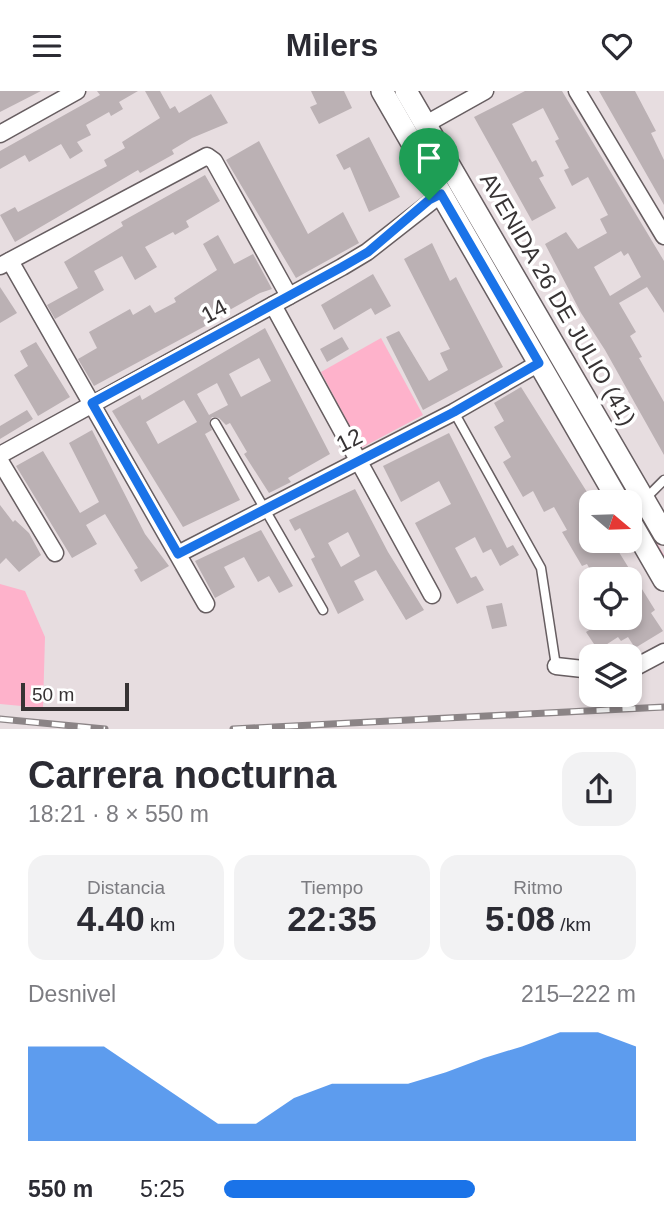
<!DOCTYPE html>
<html lang="es">
<head>
<meta charset="utf-8">
<style>
  body { margin:0; font-family:Helvetica,sans-serif; background:#f2f2f3; color:#2b2b33; height:100vh; display:flex; flex-direction:column; font-size:26px; white-space:nowrap }
  * { box-sizing:border-box; margin:0 }
  p { font-size:23px; color:#7c7c81 }
  .icon { flex:none; width:38px; height:38px; fill:none; stroke:currentColor; stroke-width:2; stroke-linecap:round; stroke-linejoin:round }
  .map { position:relative; height:638px; overflow:hidden }
  .details { display:flex; flex-direction:column; background:#fff; flex:1 }
  .details>* { flex:none }
  .needle { width:46px; rotate:109deg }
  .buttons { position:absolute; left:579px; top:399px; display:grid; gap:14px }
  .buttons a { display:grid; place-items:center; width:63px; height:63px; border-radius:14px; background:#fff; box-shadow:0 4px 10px #0003; font-size:35px }
  .scale { position:absolute; left:21px; bottom:18px; width:108px; box-sizing:border-box; padding-left:7px; border:4px solid #373334; border-top:0; font-size:19px; line-height:24px; white-space:nowrap; color:#373334; -webkit-text-stroke:5px #fff; paint-order:stroke }
  .pin { position:absolute; display:grid; place-items:center; width:60px; height:60px; color:#fff; margin:-72px -30px; border-radius:50% 50% 50% 0; rotate:-45deg; box-shadow:0 0 7px #0007 }
  .pin .icon { rotate:45deg }
  .round { display:grid; place-items:center; flex:none; width:74px; height:74px; border-radius:21px; background:#f2f2f3 }
  .overview { display:flex; align-items:center; justify-content:space-between; height:119px; padding:0 28px }
  h1 { font-size:38px; font-weight:600; line-height:52px }
  .metrics { display:grid; grid-template-columns:repeat(3,1fr); gap:10px; height:119px; padding:7px 28px }
  .metrics div { display:grid; align-content:center; border-radius:18px; background:#f2f2f3; text-align:center }
  .metrics b { font-size:35px; font-weight:600 }
  .metrics small { font-size:19px; font-weight:400 }
  .metrics p { font-size:19px }
  .chart { height:196px; padding:14px 28px }
  .chart p { display:flex; justify-content:space-between }
  .chart svg { width:100%; height:126px; margin-top:7px; fill:#1a73e8; opacity:.7 }
  ul { padding:0 28px; list-style:none; font-size:23px }
  li { display:grid; grid-template-columns:112px 84px 1fr; align-items:center; height:52px }
  li i { height:18px; border-radius:9px; background:#1a73e8 }
  header { display:flex; justify-content:space-between; align-items:center; height:91px; padding:0 28px; background:#fff; font-size:32px; font-weight:600 }
  .map>svg:first-child { display:block }
  .green { fill:#feb2cb }
  .building { fill:#bbb1b4; fill-rule:evenodd }
  .lines { fill:none; stroke-linecap:round; stroke-linejoin:round }
  .lane-casing { stroke:#675e61; stroke-width:11 }
  .street-casing { stroke:#675e61; stroke-width:19 }
  .secondary-casing { stroke:#675e61; stroke-width:24 }
  .lane { stroke:#fff; stroke-width:8 }
  .street { stroke:#fff; stroke-width:16 }
  .secondary { stroke:#fff; stroke-width:21 }
  .rail-casing { stroke:#8b8486; stroke-width:7 }
  .rail { stroke:#fff; stroke-width:4.5; stroke-dasharray:13; stroke-linecap:butt }
  .route-casing { stroke:#fff; stroke-width:14 }
  .route { stroke:#1a73e8; stroke-width:9 }
  .labels { text-anchor:middle; dominant-baseline:central; stroke-width:7; stroke-linejoin:round; paint-order:stroke }
  .street-label { font-size:23px; fill:#373334; stroke:#fff }
</style>
</head>
<body>
<header><svg class="icon" aria-label="menu" viewBox="0 0 24 24"><path d="M4 6h16M4 12h16M4 18h16"/></svg>Milers<svg class="icon" aria-label="heart" viewBox="0 0 24 24"><path d="M12 20l-8-8c-3-5 5-10 8-4 3-6 11-1 8 4z"/></svg></header>
<div class="map">
<svg width="664" height="638" viewBox="0 0 664 638">
  <rect width="100%" height="100%" fill="#e7dde0"/>
  <!-- green -->
  <g class="green">
    <polygon points="392,0 396,0 664,464 664,469"/>
    <polygon points="381,247 423,324 361,357 321,281"/>
    <polygon points="0,493 25,500 45,546 43,617 0,613"/>
  </g>
  <!-- building -->
  <g class="building">
    <polygon points="0,0 41,0 0,21"/>
    <polygon points="97,0 138,0 119,11 123,18 111,25 109,21 86,34 91,44 77,51 83,60 70,68 61,53 29,71 25,64 0,78 0,60 100,4"/>
    <polygon points="145,0 160,0 170,18 175,15 179,22 211,3 228,32 192,47 172,59 174,63 140,82 138,79 15,151 0,124 15,116 18,121 107,75 104,69 125,57 122,51 160,27"/>
    <polygon points="311,0 344,0 352,17 319,33 310,16 317,13"/>
    <path d="M525,0H562L664,170V222L647,196L619,212L636,241L630,245L642,266L639,267L664,311V364L605,259L581,222L545,153L566,141L578,158L607,142L600,128L608,124L588,86L572,95L564,79L569,77L555,50L559,48L543,17L512,33L532,71L536,69L544,85L539,87L556,117L532,130L474,26ZM621,160L624,165L628,162L641,186L610,205L594,176Z"/>
    <polygon points="599,0 635,0 656,40 651,42 664,69 664,114"/>
    <polygon points="369,46 400,106 369,121 350,76 344,79 336,64"/>
    <polygon points="259,50 308,143 343,121 359,152 296,187 226,69"/>
    <polygon points="205,84 220,110 186,130 189,136 175,144 173,141 145,156 157,176 135,189 122,165 94,180 104,199 55,228 47,214 78,197 64,171 123,135 121,131"/>
    <polygon points="218,144 234,173 253,163 272,198 260,202 208,231 209,233 94,295 78,268 97,257 89,241 130,218 133,224 150,214 155,222 176,211 174,207 217,179 203,153"/>
    <polygon points="432,152 450,190 456,186 463,200 503,276 423,319 386,246 399,240 429,290 448,279 440,262 450,258 404,168"/>
    <polygon points="373,183 391,215 375,224 371,217 334,239 321,214"/>
    <polygon points="0,196 17,222 0,232"/>
    <path d="M265,237L330,363L288,387L291,391L269,402L244,363L247,361L230,332L226,334L219,327L212,326L209,331L212,339L205,343L240,409L183,436L112,320L140,304L142,309ZM259,267L271,290L241,306L229,283ZM217,292L228,314L209,324L197,303ZM184,309L197,331L158,353L146,331Z"/>
    <polygon points="342,246 349,258 327,271 320,258"/>
    <polygon points="36,251 70,306 38,325 14,284 28,275 20,260"/>
    <polygon points="521,296 592,409 592,450 612,450 655,519 651,522 663,540 635,557 628,546 621,550 618,546 598,559 586,541 609,527 630,527 630,488 595,488 587,473 582,475 562,441 567,439 554,416 544,421 533,400 523,406 503,371 511,366 494,336 504,330 494,312"/>
    <polygon points="27,319 33,328 0,348 0,335"/>
    <polygon points="92,339 145,443 169,475 141,491 134,479 138,477 105,423 86,434 97,453 72,467 16,375 43,360 80,422 99,411 69,352"/>
    <polygon points="449,342 507,457 513,454 519,464 500,475 491,458 483,462 475,446 455,457 471,487 476,485 484,499 457,513 415,432 451,413 439,390 401,411 383,375"/>
    <path d="M355,398L388,461L424,519L406,529L376,479L354,490L364,509L338,523L311,468L315,466L300,437L295,440L289,429ZM348,441L360,465L341,476L328,452Z"/>
    <polygon points="0,414 13,431 15,429 29,442 41,464 19,481 6,467 0,473"/>
    <polygon points="261,439 293,495 279,502 269,485 258,491 244,466 224,476 235,496 215,507 195,470"/>
    <polygon points="502,512 507,535 492,538 486,515"/>
  </g>
  <g class="lines">
    <!-- lane casing -->
    <g class="lane-casing">
      <g id="lane">
        <polyline points="454,321 541,477 556,575"/>
        <polyline points="215,332 323,519"/>
        <polyline points="646,407 664,389"/>
      </g>
    </g>
    <!-- street casing -->
    <g class="street-casing">
      <g id="street">
        <polyline points="577,0 664,145"/>
        <polyline points="426,33 485,0"/>
        <polyline points="0,43 77,0"/>
        <polyline points="10,170 206,513"/>
        <polyline points="0,175 207,65 214,70 289,205"/>
        <polyline points="273,214 432,504"/>
        <polyline points="0,364 342,176 367,161 441,103"/>
        <polyline points="0,370 55,462"/>
        <polyline points="178,463 454,321 539,272"/>
        <polyline points="556,575 592,579"/>
        <polyline points="630,579 664,561"/>
      </g>
    </g>
    <!-- secondary casing -->
    <g class="secondary-casing">
      <g id="secondary">
        <polyline points="382,0 619,411"/>
        <polyline points="406,0 664,443"/>
        <polyline points="630,430 664,489"/>
      </g>
    </g>
    <!-- lane -->
    <use href="#lane" class="lane"/>
    <!-- street -->
    <use href="#street" class="street"/>
    <!-- secondary -->
    <use href="#secondary" class="secondary"/>
    <!-- rail casing -->
    <g class="rail-casing">
      <g id="rail">
        <polyline points="0,628 105,638"/>
        <polyline points="233,638 664,616"/>
      </g>
    </g>
    <!-- rail -->
    <use href="#rail" class="rail"/>
  </g>
  <g class="lines">
    <!-- route casing -->
    <g class="route-casing">
      <polygon id="route" points="441,103 539,272 454,321 178,463 92,312 342,176 368,161 429,109"/>
    </g>
    <!-- route -->
    <use href="#route" class="route"/>
  </g>
  <g class="labels">
    <!-- street labels -->
    <g class="street-label">
      <text transform="translate(558 208) rotate(60)">AVENIDA 26 DE JULIO (41)</text>
      <text transform="translate(214 220) rotate(-28)">14</text>
      <text transform="translate(349 349) rotate(-27)">12</text>
    </g>
  </g>
</svg>
<div class="buttons">
<a><svg class="needle" viewBox="-14 -14 28 28"><path d="M0-13l5 13h-10z" fill="#e53935"/><path d="M0 13l5-13h-10z" fill="#7c7c81"/></svg></a>
<a><svg class="icon" aria-label="locate" viewBox="0 0 24 24"><circle cx="12" cy="12" r="6"/><path d="M12 2v4M12 18v4M2 12h4M18 12h4"/></svg></a>
<a><svg class="icon" aria-label="layers" viewBox="0 0 24 24"><path d="M12 4l9 5-9 5-9-5zM3 14l9 5 9-5"/></svg></a>
</div>
<div class="scale">50 m</div>
<div class="pin" style="left:429px;top:109px;background:#1e9e55"><svg class="icon" aria-label="arrive" viewBox="0 0 24 24"><path d="M6 21V4h12l-3 4 3 4H6"/></svg></div>
</div>
<section class="details">
<div class="overview"><div><h1>Carrera nocturna</h1><p>18:21 · 8 × 550 m</p></div><a class="round"><svg class="icon" aria-label="share" viewBox="0 0 24 24"><path d="M12 15V3M7 8l5-5 5 5M5 13v7h14v-7"/></svg></a></div>
<div class="metrics">
<div><p>Distancia</p><b>4.40<small> km</small></b></div>
<div><p>Tiempo</p><b>22:35</b></div>
<div><p>Ritmo</p><b>5:08<small> /km</small></b></div>
</div>
<div class="chart"><p><span>Desnivel</span>215–222 m</p>
<svg viewBox="0 0 160 44" preserveAspectRatio="none"><path d="M0 44V11L10 11L20 11L30 20L40 29L50 38L60 38L70 29L80 24L90 24L100 24L110 20L120 15L130 11L140 6L150 6L160 11V44z"/></svg>
</div>
<ul>
<li><b>550 m</b>5:25<i style="width:61%"></i></li>
</ul>
</section>
</body>
</html>
